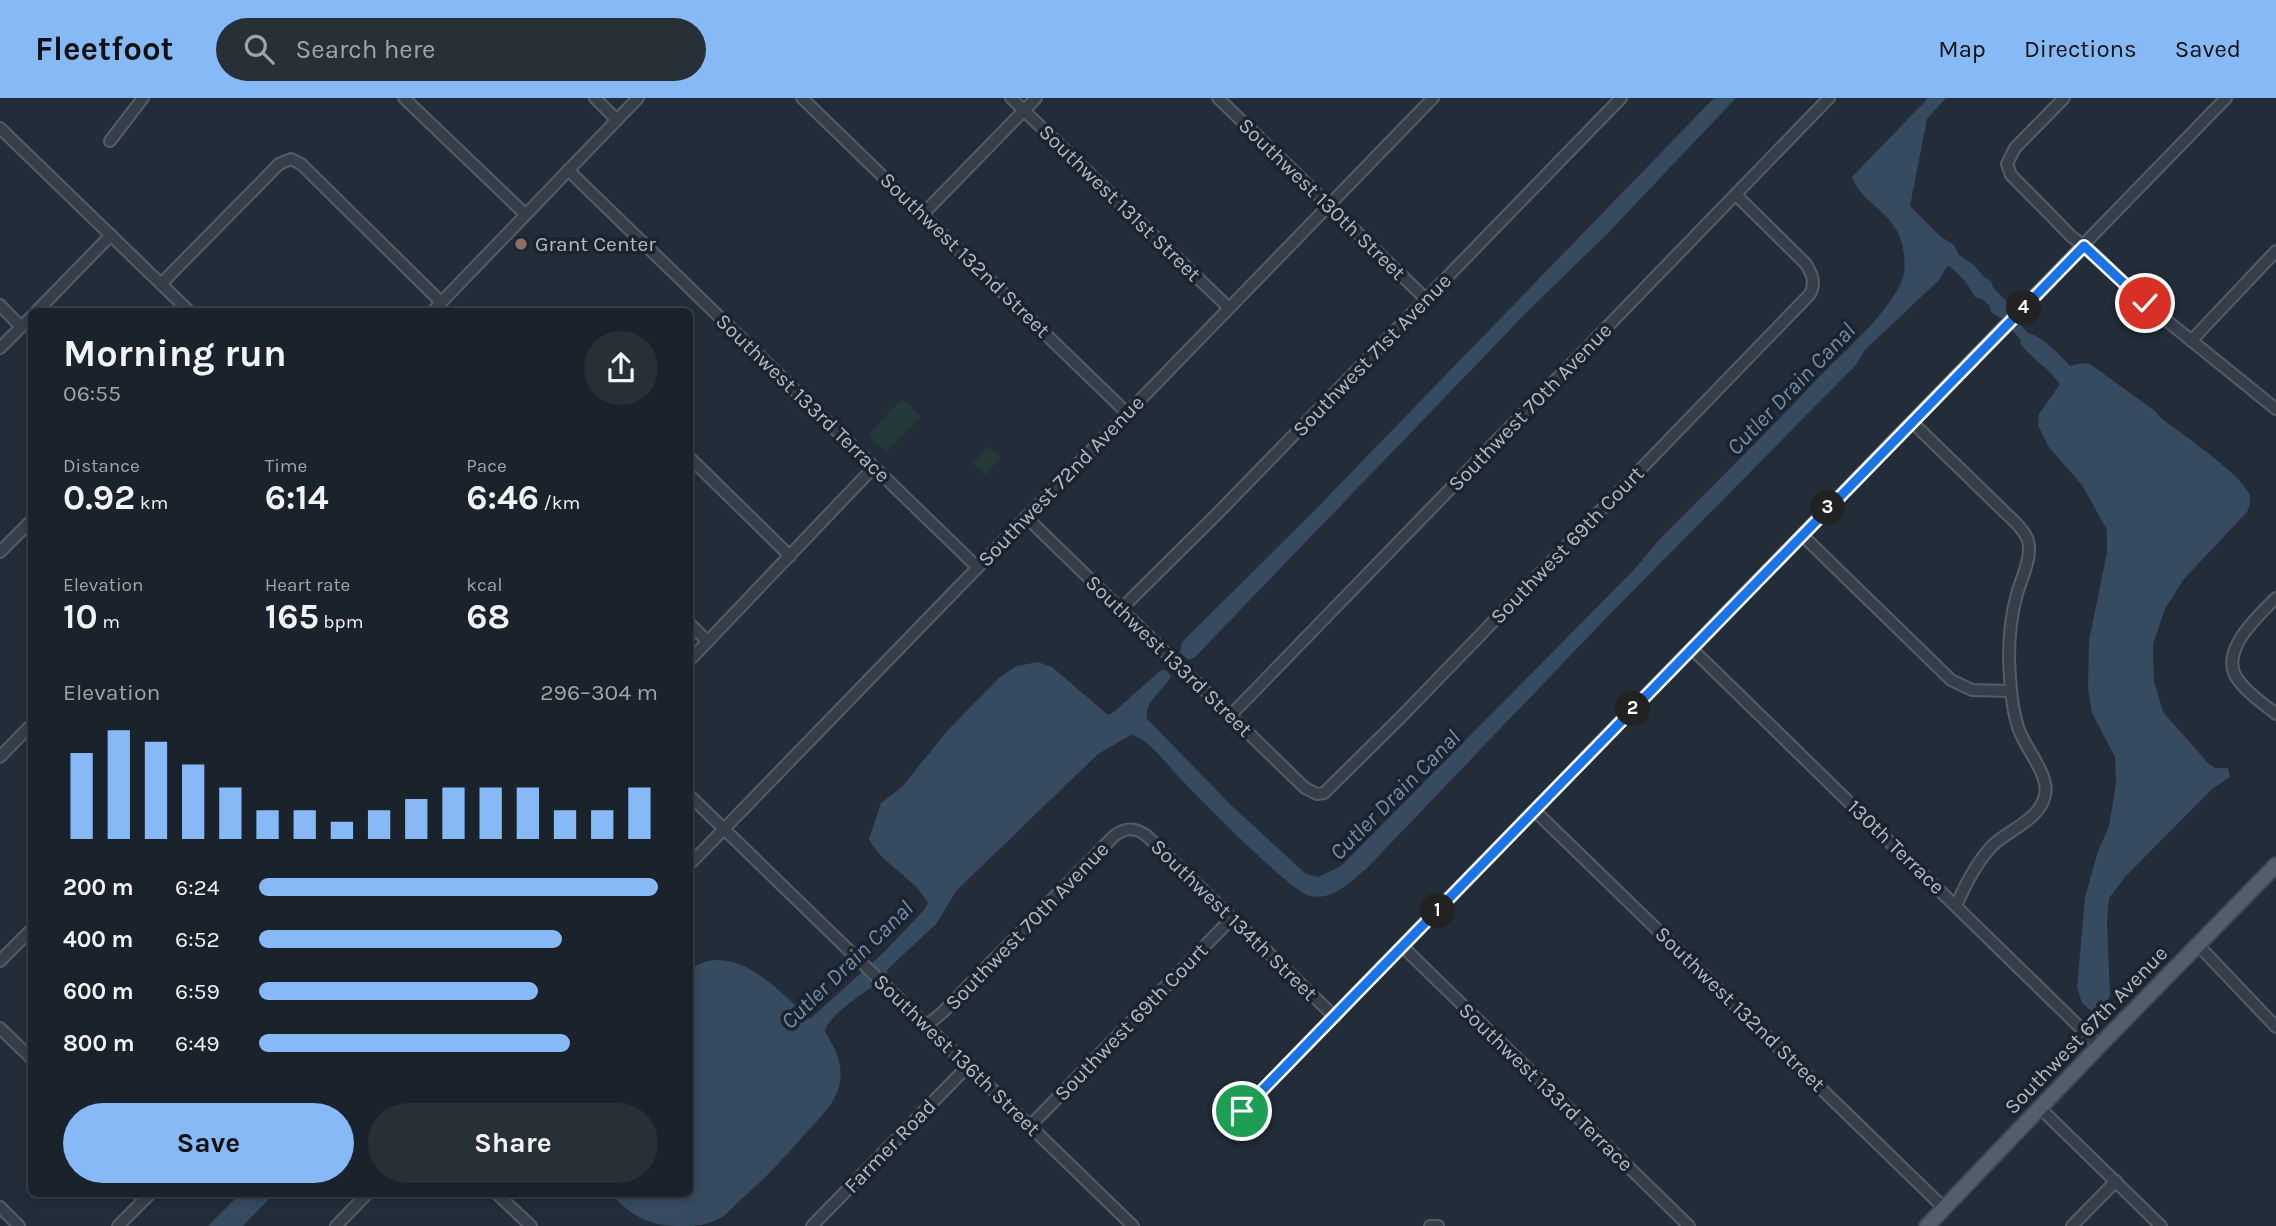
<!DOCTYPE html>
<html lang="en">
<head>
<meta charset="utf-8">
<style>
  body { margin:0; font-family:Karla,sans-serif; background:#272f37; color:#f1f3f6; height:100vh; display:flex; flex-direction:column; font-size:26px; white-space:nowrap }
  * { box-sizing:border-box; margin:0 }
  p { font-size:23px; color:#9fa4a9 }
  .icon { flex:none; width:38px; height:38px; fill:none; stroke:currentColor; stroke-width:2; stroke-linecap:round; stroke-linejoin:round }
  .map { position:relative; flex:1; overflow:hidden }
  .details { position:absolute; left:28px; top:210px; width:665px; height:889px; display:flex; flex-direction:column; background:#1a222b; border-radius:10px; box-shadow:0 4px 10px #0003,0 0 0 2px #383f47 }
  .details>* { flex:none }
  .pin { position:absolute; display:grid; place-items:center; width:60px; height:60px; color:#fff; margin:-30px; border:4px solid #fff; border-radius:50%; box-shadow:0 2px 7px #0007 }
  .km { position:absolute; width:35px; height:35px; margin:-18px; border-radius:50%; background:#222; color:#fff; font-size:19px; line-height:35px; text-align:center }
  .round { display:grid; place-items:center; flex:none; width:74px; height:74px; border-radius:37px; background:#272f37 }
  .head { display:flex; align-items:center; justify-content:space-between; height:119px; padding:0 35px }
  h1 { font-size:38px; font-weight:700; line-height:52px }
  .figures { display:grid; grid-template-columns:repeat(3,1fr); gap:10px; height:119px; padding:7px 35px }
  .figures div { display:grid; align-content:center }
  .figures b { font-size:35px; font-weight:700 }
  .figures small { font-size:19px; font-weight:400 }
  .figures p { font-size:19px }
  .chart { height:196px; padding:14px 35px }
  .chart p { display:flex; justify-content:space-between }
  .chart svg { width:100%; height:126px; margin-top:7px; stroke:#86b9f5; stroke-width:6 }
  .primary-button { display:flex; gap:14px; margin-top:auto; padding:14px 35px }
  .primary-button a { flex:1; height:80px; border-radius:42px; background:#86b9f5; color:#111; font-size:28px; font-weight:700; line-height:80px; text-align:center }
  .primary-button a+a { background:#272f37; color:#f1f3f6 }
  ul { padding:0 35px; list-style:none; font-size:23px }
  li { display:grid; grid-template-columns:112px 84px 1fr; align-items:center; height:52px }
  li i { height:18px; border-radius:9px; background:#86b9f5 }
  header { display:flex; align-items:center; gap:42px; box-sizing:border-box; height:98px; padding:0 35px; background:#86b9f5; color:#111 }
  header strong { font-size:33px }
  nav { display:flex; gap:38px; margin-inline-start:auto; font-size:24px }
  .search { width:490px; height:63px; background:#272f37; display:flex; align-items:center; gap:18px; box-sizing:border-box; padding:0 24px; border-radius:38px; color:#9fa4a9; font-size:26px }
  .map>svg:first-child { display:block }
  .green { fill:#24393a }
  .water { fill:#364a60 }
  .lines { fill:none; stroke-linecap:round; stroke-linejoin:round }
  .canal { stroke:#364a60; stroke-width:10 }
  .minor-casing { stroke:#535d67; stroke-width:14 }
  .major-casing { stroke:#3f4853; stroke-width:18 }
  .minor { stroke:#363f49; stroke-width:10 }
  .major { stroke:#535e6a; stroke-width:14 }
  .route-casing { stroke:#fff; stroke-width:14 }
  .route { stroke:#1a73e8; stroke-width:9 }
  .education-dot { fill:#8d6e63; stroke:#1b242e; stroke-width:2.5 }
  .labels { text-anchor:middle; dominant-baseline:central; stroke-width:7; stroke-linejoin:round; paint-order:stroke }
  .street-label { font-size:21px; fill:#b0bac6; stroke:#1b242e }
  .poi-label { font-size:21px; fill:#b0bac6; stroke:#1b242e; text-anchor:start }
  .water-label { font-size:23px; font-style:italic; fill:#718da9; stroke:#1b242e }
</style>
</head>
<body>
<header>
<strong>Fleetfoot</strong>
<div class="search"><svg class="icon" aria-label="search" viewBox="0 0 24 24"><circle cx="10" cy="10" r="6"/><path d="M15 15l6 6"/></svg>Search here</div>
<nav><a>Map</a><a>Directions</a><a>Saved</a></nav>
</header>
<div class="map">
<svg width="2276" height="1128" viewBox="0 0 2276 1128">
  <rect width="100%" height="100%" fill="#222d39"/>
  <!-- green -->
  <g class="green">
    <polygon points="902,301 921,319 886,354 868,337"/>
    <polygon points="989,348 1001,360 985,377 973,365"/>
  </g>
  <!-- water -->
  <g class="water">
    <polygon points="1714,0 1736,0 1608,135 1528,213 1195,559 1189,562 1180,555 1182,544 1312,415"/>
    <path d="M1928,0H1946L1927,21L1910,108L1940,138L1954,147L1959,157L1974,167L1984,179L1991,183L1993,189L2007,204V213L2000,220L1991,214L1990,208L1982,201L1975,199L1965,183L1951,169L1947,168L1939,182L1865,252L1856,267L1610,516L1366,771C1350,784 1333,803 1310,798C1290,794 1194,695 1175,675C1164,663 1148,640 1131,637L1098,656L956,793L936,826L890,869L887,872L888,877L883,882C868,892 827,917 825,934C835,949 843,966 840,984C837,1007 811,1028 797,1045C778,1067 758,1087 736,1106C731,1111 726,1117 720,1120C708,1127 696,1128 684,1128C649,1128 637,1121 612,1098L610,1096H690V872C732,840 780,893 810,921L882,856L925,811L928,805C915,780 882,767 869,741L881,705L902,689L947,633L1000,579L1017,568L1038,564L1052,569L1108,617L1115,613L1160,573L1166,572L1171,578C1164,593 1143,604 1147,621L1233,709L1306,776L1318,779L1341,768L1632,474L1659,442C1714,387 1769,332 1823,275C1849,249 1883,220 1900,187C1906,176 1905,163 1903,151C1899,116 1860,105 1852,79Z"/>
    <path d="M2023,235C2039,234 2059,256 2070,268L2082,265L2090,266L2155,313L2162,321C2181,335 2244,378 2250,398C2251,403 2249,408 2247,414L2183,482L2165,511L2153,546L2154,583L2163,614L2208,665L2215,670H2228L2230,679L2212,691L2125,779L2109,800L2107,823L2110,898L2103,912L2095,916L2082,905L2077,889L2085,800L2097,756L2109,728L2116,685L2115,659L2092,615L2088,591L2089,543L2107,454V432L2082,387L2048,348L2038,327L2039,316L2060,286C2049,270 2031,261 2020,245Z"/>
    <polygon points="240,1096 274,1096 243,1128 208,1128"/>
  </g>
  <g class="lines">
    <!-- canal -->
    <polyline class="canal" points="1996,206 2030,245"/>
    <!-- minor casing -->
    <g class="minor-casing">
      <g id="minor">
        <polyline points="404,0 525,116"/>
        <polyline points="595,0 617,22"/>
        <polyline points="802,0 1127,315"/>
        <polyline points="1011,0 1229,210"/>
        <polyline points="1218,0 1426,201"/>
        <polyline points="2064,0 2015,50 2007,66 2011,77 2071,138 2095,157 2145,205 2276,311"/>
        <polyline points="0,30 190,214"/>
        <polyline points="110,43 143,0"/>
        <polyline points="568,72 977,469"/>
        <polyline points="923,116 1036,0"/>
        <polyline points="161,186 279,66 291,61 301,66 441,204"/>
        <polyline points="0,207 21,229"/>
        <polyline points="36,214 111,137"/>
        <polyline points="432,214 638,0"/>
        <polyline points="2191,243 2276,153"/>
        <polyline points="0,250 32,218"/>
        <path d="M1912,324L2017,426C2023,433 2029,440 2029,449C2030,465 2021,481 2017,496C2011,517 2009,538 2009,560C2010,583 2011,607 2018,629C2024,650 2050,676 2045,697C2040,722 2008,732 1992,748C1976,765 1965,787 1956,808"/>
        <polyline points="690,360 790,458"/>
        <path d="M1026,419L1305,690L1317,696L1324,695L1400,620L1810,196C1816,185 1812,176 1806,166L1736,97"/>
        <polyline points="1802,437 1951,582 1972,592 2011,593"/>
        <polyline points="0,454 32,422"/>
        <path d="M2276,500C2258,518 2216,555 2239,583C2248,596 2264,606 2276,616"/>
        <polyline points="1121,511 1217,416 1621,0"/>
        <polyline points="690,526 707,543"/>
        <polyline points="1692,551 2099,948"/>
        <polyline points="690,562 874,369"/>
        <polyline points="1231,617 1829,0"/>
        <polyline points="0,659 32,626"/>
        <polyline points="690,698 1133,1128"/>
        <polyline points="1535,713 1944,1110"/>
        <polyline points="690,766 1433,0"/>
        <polyline points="2198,847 2276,929"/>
        <polyline points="1403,849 1689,1128"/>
        <polyline points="0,863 32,831"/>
        <path d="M926,928L943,914L1114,738C1126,729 1136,729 1148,739L1335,919"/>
        <polyline points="0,930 32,961"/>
        <polyline points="2040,1010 2161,1128"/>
        <polyline points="1242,1013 2226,0"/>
        <polyline points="1030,1028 1232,820"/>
        <polyline points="497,1096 531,1128"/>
        <polyline points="0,1109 19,1128"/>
        <polyline points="118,1128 150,1096"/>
        <polyline points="336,1128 367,1096"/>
        <polyline points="812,1128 968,968"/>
        <polyline points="1430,1128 1438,1128"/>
        <polyline points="2072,1128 2116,1083"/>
      </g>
    </g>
    <!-- major casing -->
    <g class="major-casing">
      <polyline id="major" points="1927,1128 2099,948 2276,767"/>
    </g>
    <!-- minor -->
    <use href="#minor" class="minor"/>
    <!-- major -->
    <use href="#major" class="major"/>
  </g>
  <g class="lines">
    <!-- route casing -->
    <g class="route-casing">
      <polyline id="route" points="1242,1013 2084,148 2145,205"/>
    </g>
    <!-- route -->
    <use href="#route" class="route"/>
  </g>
  <!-- markers -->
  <circle class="education-dot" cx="521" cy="146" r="7"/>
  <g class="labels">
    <!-- street labels -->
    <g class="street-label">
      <text transform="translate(1322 101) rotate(44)">Southwest 130th Street</text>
      <text transform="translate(1120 105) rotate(44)">Southwest 131st Street</text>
      <text transform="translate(965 157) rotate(44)">Southwest 132nd Street</text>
      <text transform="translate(1372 257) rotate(-46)">Southwest 71st Avenue</text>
      <text transform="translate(803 300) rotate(44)">Southwest 133rd Terrace</text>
      <text transform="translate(1530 309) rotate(-46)">Southwest 70th Avenue</text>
      <text transform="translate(1061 383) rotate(-46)">Southwest 72nd Avenue</text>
      <text transform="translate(1567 447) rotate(-46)">Southwest 69th Court</text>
      <text transform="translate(1169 558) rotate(44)">Southwest 133rd Street</text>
      <text transform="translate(1896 749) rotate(44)">130th Terrace</text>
      <text transform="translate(1234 822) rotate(44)">Southwest 134th Street</text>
      <text transform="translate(1027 828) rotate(-46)">Southwest 70th Avenue</text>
      <text transform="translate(1740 911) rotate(44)">Southwest 132nd Street</text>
      <text transform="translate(1131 924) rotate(-46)">Southwest 69th Court</text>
      <text transform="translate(2086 932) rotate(-46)">Southwest 67th Avenue</text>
      <text transform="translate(957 957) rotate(44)">Southwest 136th Street</text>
      <text transform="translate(1546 989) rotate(44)">Southwest 133rd Terrace</text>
      <text transform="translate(890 1048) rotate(-46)">Farmer Road</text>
    </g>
    <!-- poi labels -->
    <g class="poi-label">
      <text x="535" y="146">Grant Center</text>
    </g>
    <!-- water labels -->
    <g class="water-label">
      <text transform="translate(1791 291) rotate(-46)">Cutler Drain Canal</text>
      <text transform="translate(1395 697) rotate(-45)">Cutler Drain Canal</text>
      <text transform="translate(847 867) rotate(-44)">Cutler Drain Canal</text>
    </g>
  </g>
</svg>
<div class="pin" style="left:1242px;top:1013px;background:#1e9e55"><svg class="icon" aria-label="arrive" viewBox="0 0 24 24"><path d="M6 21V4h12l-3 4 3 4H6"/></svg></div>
<div class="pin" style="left:2145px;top:205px;background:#d93025"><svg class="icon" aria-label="check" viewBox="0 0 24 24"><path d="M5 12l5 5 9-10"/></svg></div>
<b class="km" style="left:1438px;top:813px">1</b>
<b class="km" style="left:1633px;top:611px">2</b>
<b class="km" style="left:1828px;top:410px">3</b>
<b class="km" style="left:2024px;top:210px">4</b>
<section class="details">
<div class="head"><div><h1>Morning run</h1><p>06:55</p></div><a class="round"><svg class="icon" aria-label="share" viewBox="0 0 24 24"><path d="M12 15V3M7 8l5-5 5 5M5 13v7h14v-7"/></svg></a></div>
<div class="figures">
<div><p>Distance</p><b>0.92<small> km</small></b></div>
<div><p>Time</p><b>6:14</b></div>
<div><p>Pace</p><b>6:46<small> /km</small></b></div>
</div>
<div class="figures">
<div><p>Elevation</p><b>10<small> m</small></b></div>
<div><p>Heart rate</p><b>165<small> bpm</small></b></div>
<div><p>kcal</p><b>68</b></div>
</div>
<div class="chart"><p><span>Elevation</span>296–304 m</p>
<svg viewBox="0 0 160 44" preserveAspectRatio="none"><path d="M5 44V14M15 44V6M25 44V10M35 44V18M45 44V26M55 44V34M65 44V34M75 44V38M85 44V34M95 44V30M105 44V26M115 44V26M125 44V26M135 44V34M145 44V34M155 44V26"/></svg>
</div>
<ul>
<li><b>200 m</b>6:24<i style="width:100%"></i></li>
<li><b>400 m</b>6:52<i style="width:76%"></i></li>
<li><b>600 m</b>6:59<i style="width:70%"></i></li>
<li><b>800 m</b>6:49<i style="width:78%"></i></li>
</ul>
<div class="primary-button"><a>Save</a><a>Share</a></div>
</section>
</div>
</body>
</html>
